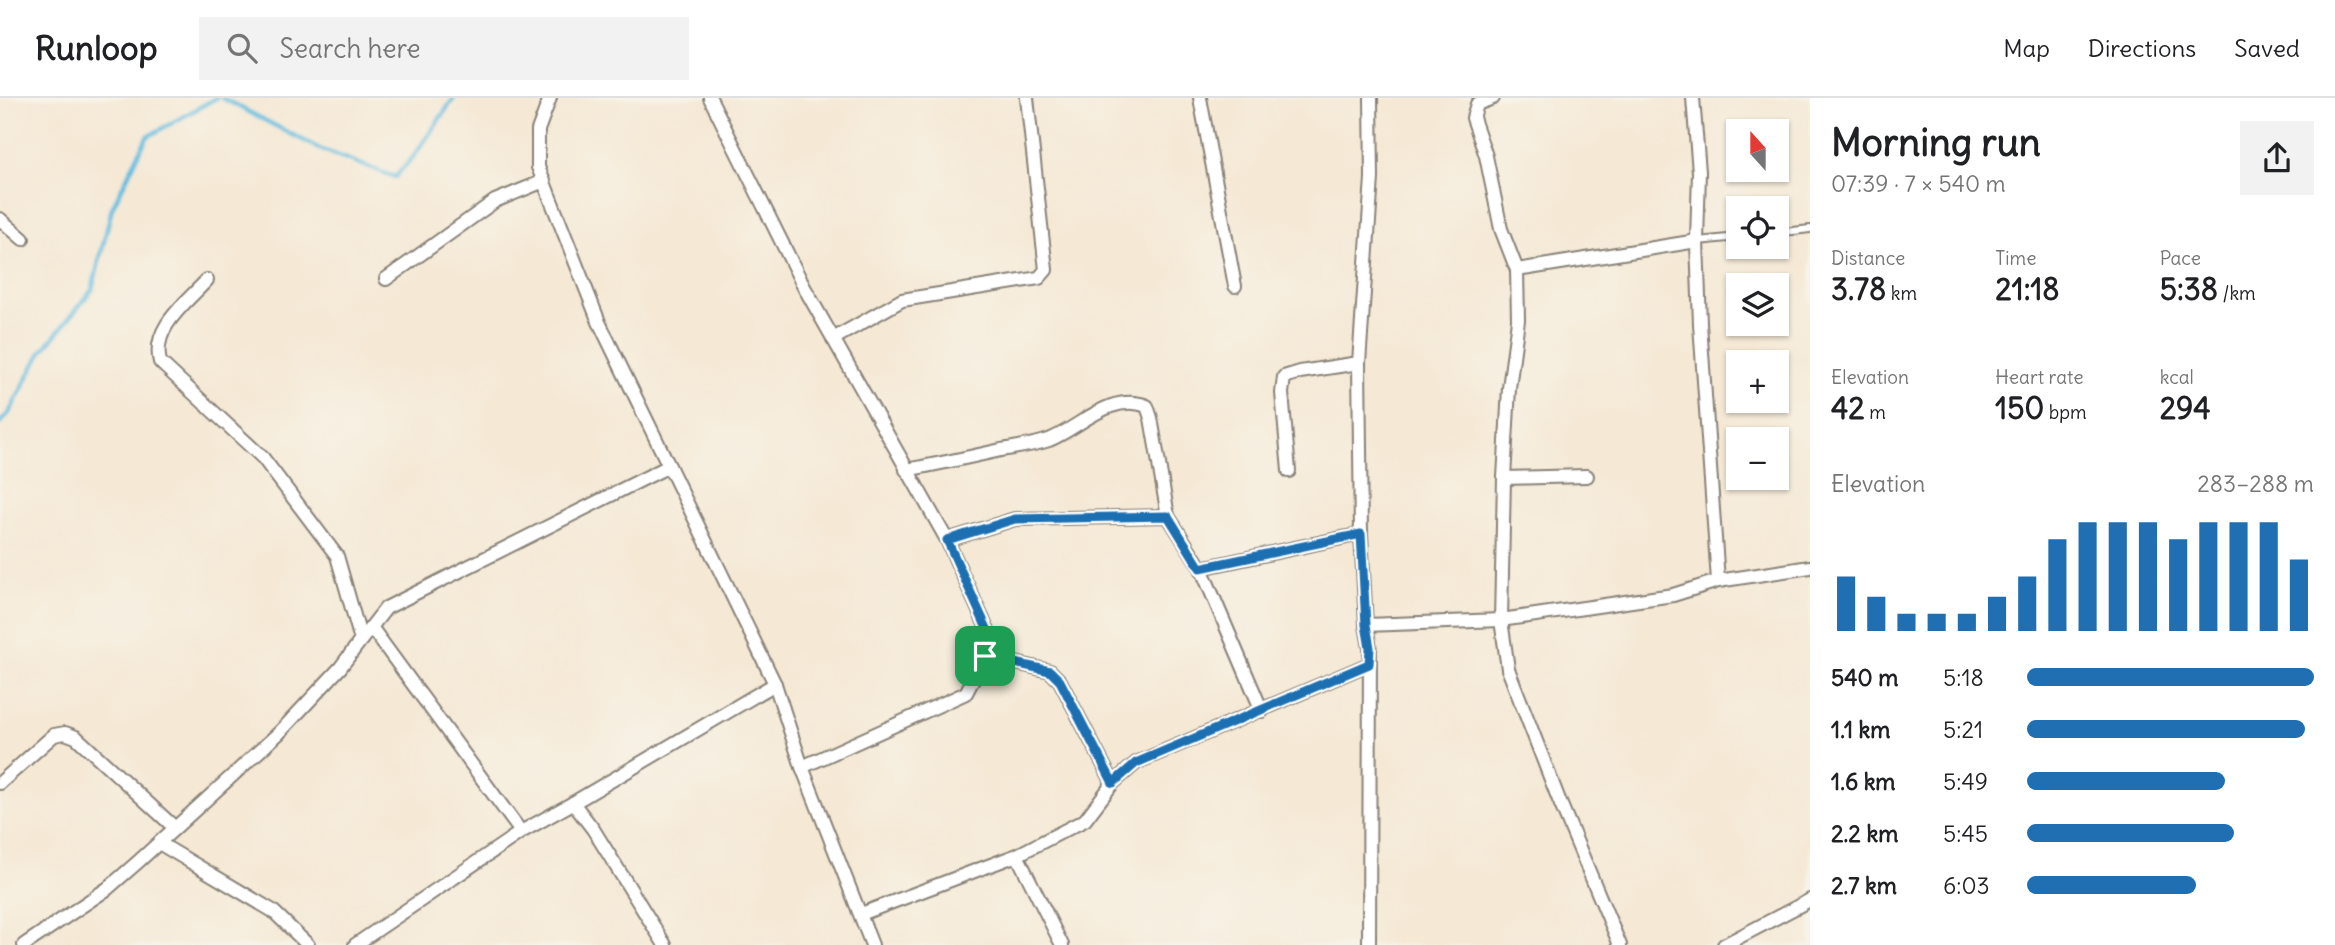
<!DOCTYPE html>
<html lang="en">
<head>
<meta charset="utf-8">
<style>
  body { margin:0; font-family:Delius,sans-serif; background:#f2f2f2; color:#202124; height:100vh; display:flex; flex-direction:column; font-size:26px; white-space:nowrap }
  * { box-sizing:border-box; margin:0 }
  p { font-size:23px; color:#757577 }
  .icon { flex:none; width:38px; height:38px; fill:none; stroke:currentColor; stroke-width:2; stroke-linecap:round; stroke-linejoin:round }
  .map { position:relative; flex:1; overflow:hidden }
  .sheet { display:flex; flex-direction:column; background:#fff; width:525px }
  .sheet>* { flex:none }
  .needle { width:46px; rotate:339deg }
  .buttons { position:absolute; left:1726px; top:21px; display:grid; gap:14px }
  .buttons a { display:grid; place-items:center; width:63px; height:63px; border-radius:0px; background:#fff; box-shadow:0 2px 5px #0004; font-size:35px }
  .pin { position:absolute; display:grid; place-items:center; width:60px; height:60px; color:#fff; margin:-30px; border-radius:14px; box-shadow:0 4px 10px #0006 }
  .round { display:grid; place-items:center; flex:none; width:74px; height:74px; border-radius:0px; background:#f2f2f2 }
  .summary { display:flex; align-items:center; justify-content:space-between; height:119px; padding:0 21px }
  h1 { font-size:38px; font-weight:800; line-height:52px }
  .figures { display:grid; grid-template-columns:repeat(3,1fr); gap:10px; height:119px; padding:7px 21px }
  .figures div { display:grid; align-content:center }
  .figures b { font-size:30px; font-weight:800 }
  .figures small { font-size:19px; font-weight:400 }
  .figures p { font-size:19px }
  .chart { height:196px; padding:14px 21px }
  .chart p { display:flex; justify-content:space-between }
  .chart svg { width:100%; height:126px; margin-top:7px; stroke:#1f6fb2; stroke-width:6 }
  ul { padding:0 21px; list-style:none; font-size:23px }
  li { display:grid; grid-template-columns:112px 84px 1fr; align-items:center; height:52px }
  li i { height:18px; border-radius:9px; background:#1f6fb2 }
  header { display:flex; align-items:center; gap:42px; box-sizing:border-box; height:98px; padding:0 35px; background:#fff; border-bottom:2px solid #e0e0e0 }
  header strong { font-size:33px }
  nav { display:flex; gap:38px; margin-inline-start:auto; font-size:24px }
  .search { width:490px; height:63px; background:#f2f2f2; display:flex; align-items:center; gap:18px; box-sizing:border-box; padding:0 24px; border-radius:0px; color:#757577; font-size:26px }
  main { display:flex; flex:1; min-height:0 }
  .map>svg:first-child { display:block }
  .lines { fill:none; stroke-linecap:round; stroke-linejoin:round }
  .stream { stroke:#61bcdf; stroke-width:4.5 }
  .service-casing { stroke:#888278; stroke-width:10 }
  .minor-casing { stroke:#888278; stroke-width:16 }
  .service { stroke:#fff; stroke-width:6 }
  .minor { stroke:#fff; stroke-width:12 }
  .route-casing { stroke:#fff; stroke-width:14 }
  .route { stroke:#1f6fb2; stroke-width:9 }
</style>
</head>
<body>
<header>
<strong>Runloop</strong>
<div class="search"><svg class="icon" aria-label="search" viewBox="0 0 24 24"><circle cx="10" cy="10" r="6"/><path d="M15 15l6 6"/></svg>Search here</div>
<nav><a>Map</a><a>Directions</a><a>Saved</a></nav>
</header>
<main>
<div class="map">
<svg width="1810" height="847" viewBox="0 0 1810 847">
  <rect width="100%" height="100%" fill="#f7f3e8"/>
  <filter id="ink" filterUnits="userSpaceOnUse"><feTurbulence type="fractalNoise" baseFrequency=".0143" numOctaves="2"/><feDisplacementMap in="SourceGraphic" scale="14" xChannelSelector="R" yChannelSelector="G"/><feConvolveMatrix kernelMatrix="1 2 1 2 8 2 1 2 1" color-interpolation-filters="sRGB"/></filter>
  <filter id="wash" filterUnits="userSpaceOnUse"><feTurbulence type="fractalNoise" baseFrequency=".00686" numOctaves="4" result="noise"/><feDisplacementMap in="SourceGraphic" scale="28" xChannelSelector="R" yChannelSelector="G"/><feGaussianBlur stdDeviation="1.57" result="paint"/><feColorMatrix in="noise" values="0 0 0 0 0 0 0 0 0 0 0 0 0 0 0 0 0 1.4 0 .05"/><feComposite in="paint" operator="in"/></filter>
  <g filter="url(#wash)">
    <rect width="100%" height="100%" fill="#f5e8d4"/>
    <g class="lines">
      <!-- stream -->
      <g class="stream">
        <polyline points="222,0 320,51 395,79 414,58 454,0"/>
        <polyline points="0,325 9,315 40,256 92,192 112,110 147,39 216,0"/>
      </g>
    </g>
  </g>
  <g filter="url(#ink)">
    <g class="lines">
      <!-- service casing -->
      <g class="service-casing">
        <g id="service">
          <polyline points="1776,135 1810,131"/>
          <polyline points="1698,143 1738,139"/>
        </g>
      </g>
      <!-- minor casing -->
      <g class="minor-casing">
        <g id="minor">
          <polyline points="550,0 538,32 538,69 599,224 775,586 802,669"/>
          <polyline points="710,0 804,189 947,442 989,535 985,558 966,595 802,669 872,847"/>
          <polyline points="1200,0 1235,188"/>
          <polyline points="1493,0 1477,6 1473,20 1486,58 1501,131 1517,172 1518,222 1509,290 1504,380 1501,522 1508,571 1559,702 1620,847"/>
          <polyline points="1693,0 1699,74 1697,143 1700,226 1718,483"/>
          <polyline points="0,121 23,141"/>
          <polyline points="1517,172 1697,143"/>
          <polyline points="386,181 495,103 544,83"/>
          <polyline points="833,241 902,202 1039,180 1046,172 1027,0"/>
          <path d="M906,372C938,366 970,359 1001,352C1017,349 1034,347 1049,342C1081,329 1110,294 1147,308L1151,320L1168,418"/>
          <polyline points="1289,373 1282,295 1284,279 1300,274 1359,265"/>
          <polyline points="1504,380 1587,378"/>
          <polyline points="947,442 1015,421 1168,418 1201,470 1262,613"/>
          <polyline points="1201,470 1361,436"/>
          <polyline points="1366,527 1501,522 1673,497 1718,483 1810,469"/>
          <polyline points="371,529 521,734"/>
          <polyline points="361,542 386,510 669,368"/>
          <polyline points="985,558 1050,573 1060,583 1113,685"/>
          <polyline points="0,685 54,637 65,635 76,639 175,730"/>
          <polyline points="573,705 775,586"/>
          <polyline points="159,745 273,813 308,847"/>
          <polyline points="1017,757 1062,847"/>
          <polyline points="861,816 1017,757 1085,722 1113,685 1136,665 1369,566"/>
          <path d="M24,847L107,791L139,763L279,635L340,570L361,542L337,458L263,360L160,264C151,230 186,205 207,182"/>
          <polyline points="355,847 521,734 573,705 593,731 665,847"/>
          <polyline points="1369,847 1370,550 1366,527 1361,436 1359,265 1372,80 1371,0"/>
          <polyline points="1724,847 1810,802"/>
        </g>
      </g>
      <!-- service -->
      <use href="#service" class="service"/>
      <!-- minor -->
      <use href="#minor" class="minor"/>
    </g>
  </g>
  <g class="lines" filter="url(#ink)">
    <!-- route casing -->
    <g class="route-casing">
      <polygon id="route" points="1168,418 1200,470 1361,436 1366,527 1370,550 1369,566 1136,665 1113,685 1060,583 1050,573 985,558 989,535 947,442 1015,421"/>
    </g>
    <!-- route -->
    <use href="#route" class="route"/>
  </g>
</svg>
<div class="buttons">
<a><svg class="needle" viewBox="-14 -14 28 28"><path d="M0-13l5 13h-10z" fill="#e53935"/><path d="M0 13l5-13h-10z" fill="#757577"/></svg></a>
<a><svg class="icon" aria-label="locate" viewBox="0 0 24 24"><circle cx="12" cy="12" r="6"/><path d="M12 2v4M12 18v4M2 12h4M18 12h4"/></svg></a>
<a><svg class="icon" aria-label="layers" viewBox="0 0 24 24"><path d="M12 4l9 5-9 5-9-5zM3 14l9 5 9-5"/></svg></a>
<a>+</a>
<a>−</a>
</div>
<div class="pin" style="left:985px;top:558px;background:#1e9e55"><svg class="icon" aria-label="arrive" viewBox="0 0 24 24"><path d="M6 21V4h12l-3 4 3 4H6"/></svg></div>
</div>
<section class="sheet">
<div class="summary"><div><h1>Morning run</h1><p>07:39 · 7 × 540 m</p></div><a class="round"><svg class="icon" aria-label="share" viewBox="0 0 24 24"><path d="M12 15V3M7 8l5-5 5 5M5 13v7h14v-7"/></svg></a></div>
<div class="figures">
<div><p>Distance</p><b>3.78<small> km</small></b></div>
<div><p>Time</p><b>21:18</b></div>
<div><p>Pace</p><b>5:38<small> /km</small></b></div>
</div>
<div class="figures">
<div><p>Elevation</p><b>42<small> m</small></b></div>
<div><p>Heart rate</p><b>150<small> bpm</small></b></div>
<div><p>kcal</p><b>294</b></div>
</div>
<div class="chart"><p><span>Elevation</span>283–288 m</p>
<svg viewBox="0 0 160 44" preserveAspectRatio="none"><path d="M5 44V25M15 44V32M25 44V38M35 44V38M45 44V38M55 44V32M65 44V25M75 44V12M85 44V6M95 44V6M105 44V6M115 44V12M125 44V6M135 44V6M145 44V6M155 44V19"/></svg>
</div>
<ul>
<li><b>540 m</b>5:18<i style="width:100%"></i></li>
<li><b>1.1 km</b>5:21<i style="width:97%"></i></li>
<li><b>1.6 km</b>5:49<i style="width:69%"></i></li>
<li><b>2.2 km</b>5:45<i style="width:72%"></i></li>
<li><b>2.7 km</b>6:03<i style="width:59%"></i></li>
</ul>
</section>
</main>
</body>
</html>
